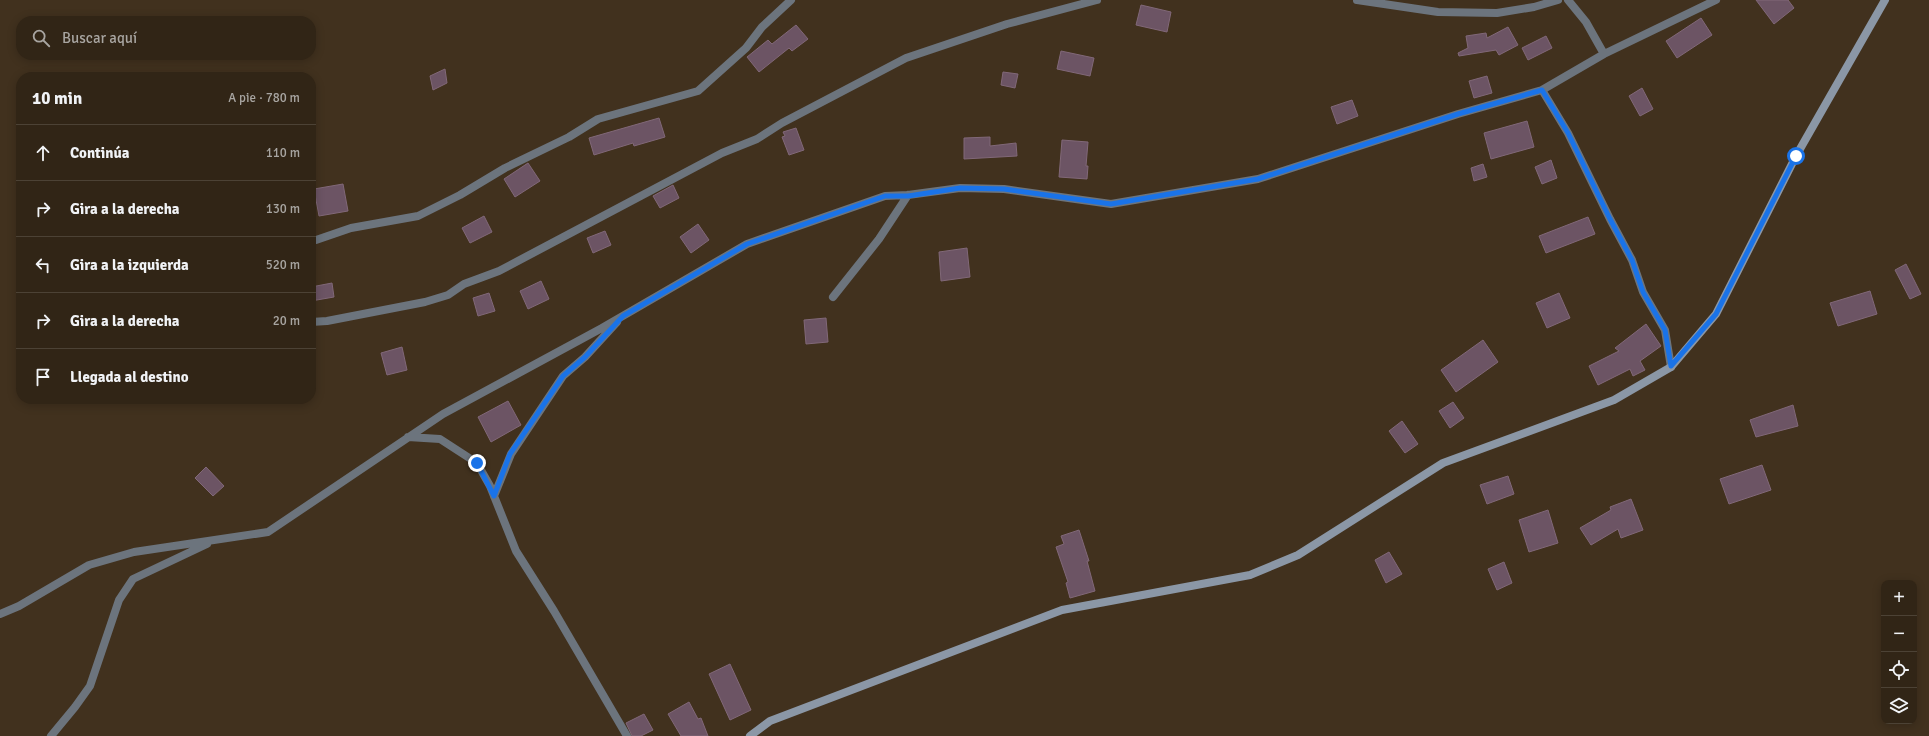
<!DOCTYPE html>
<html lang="es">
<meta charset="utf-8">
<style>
:root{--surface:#312516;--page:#3d3123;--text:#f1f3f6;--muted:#a8a5a1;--line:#4c4235}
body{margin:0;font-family:Signika,sans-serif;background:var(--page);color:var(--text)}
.controls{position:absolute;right:12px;bottom:12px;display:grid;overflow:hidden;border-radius:8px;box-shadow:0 2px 10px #0003}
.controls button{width:36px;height:36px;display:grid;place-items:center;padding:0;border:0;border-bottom:1px solid var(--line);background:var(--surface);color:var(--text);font:20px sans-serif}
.stop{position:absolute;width:12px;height:12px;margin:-9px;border:3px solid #1a73e8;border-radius:50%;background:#fff}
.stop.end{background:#1a73e8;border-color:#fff;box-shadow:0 1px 4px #0008}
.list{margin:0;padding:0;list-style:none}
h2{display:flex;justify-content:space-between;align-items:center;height:52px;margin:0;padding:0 16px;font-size:17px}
h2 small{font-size:13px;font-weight:400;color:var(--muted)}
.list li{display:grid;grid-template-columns:26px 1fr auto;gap:12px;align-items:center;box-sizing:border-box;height:56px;padding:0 16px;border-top:1px solid var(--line)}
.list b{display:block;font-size:15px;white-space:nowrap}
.list em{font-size:13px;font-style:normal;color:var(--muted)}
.icon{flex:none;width:22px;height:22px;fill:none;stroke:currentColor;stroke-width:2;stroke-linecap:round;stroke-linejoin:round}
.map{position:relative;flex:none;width:1929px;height:736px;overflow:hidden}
.search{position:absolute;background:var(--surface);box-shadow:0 2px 10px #0003;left:16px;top:16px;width:300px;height:44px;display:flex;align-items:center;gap:10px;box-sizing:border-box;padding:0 14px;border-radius:16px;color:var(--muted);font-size:15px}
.panel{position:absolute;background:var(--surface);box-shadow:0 2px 10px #0003;left:16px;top:72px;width:300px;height:332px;border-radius:16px}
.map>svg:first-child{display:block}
.building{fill:#6c5464;stroke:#816878}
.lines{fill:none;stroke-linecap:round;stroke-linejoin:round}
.street{stroke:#6c747d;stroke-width:8}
.secondary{stroke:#8b97a6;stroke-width:8}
.route{stroke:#1a73e8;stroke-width:5}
</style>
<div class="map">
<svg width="1929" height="736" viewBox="0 0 1929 736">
<rect width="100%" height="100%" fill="#41311e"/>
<path class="building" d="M 1756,0 L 1788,0 L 1794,8 L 1774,24 Z
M 1141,5 L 1171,12 L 1167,32 L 1136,25 Z
M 1701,18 L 1712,35 L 1677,58 L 1666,41 Z
M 796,25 L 808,39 L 792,51 L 789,48 L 759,72 L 747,57 L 768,40 L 772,44 Z
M 1508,27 L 1518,45 L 1499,55 L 1496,50 L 1459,56 L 1458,53 L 1468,48 L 1466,36 L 1486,33 L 1487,38 Z
M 1546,36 L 1552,48 L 1528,60 L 1522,48 Z
M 1061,51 L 1094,58 L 1090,76 L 1057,69 Z
M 445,69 L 447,83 L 433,90 L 430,76 Z
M 1003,72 L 1018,74 L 1015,88 L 1001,85 Z
M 1487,76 L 1492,93 L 1474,98 L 1469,81 Z
M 1642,88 L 1653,109 L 1640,116 L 1629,96 Z
M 1352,100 L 1358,116 L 1337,124 L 1331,107 Z
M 659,118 L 665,137 L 634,146 L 633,143 L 594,155 L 589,138 Z
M 1527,121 L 1534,147 L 1491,159 L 1484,133 Z
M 796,128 L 804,150 L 789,155 L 782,137 L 785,136 L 783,132 Z
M 990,137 L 990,146 L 1016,143 L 1017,156 L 964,159 L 964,138 Z
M 1062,140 L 1088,142 L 1086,166 L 1088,166 L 1087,179 L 1059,177 Z
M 1551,160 L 1557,178 L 1542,184 L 1535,167 Z
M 528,163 L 540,181 L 515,197 L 504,179 Z
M 1483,164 L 1487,177 L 1474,181 L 1471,168 Z
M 343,184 L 348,211 L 319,216 L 314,189 Z
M 673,185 L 679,198 L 660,208 L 653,196 Z
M 484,216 L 492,232 L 470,243 L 462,228 Z
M 1588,217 L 1595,234 L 1546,253 L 1539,236 Z
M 698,224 L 709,240 L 691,253 L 680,237 Z
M 605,231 L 611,245 L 593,253 L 587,238 Z
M 967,248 L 970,277 L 941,281 L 939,252 Z
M 1906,264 L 1921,294 L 1910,299 L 1895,270 Z
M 541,281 L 549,299 L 528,309 L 520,291 Z
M 332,283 L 334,297 L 311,301 L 311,287 Z
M 1870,291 L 1877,314 L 1838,326 L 1830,303 Z
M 489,293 L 495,311 L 478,316 L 473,298 Z
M 1559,293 L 1570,318 L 1547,328 L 1536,303 Z
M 826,318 L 828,342 L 806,344 L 804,320 Z
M 1646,324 L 1661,346 L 1640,361 L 1645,370 L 1633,376 L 1630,369 L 1598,385 L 1589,366 L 1619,351 L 1615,348 Z
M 1483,340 L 1498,362 L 1456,392 L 1441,370 Z
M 402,347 L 407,370 L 387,375 L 381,353 Z
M 508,401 L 521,425 L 491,442 L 478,417 Z
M 1453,402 L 1464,418 L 1450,428 L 1439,411 Z
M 1793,405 L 1798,426 L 1756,437 L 1750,420 Z
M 1402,421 L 1418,444 L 1405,453 L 1389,431 Z
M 1762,465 L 1771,490 L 1729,504 L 1720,479 Z
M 206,467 L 224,486 L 213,496 L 195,478 Z
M 1508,476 L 1514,494 L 1487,504 L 1480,485 Z
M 1631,499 L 1643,530 L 1621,538 L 1618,529 L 1591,545 L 1580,528 L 1611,510 L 1610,507 Z
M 1548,510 L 1558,543 L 1529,552 L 1519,520 Z
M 1079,530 L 1089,561 L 1087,561 L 1095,591 L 1070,598 L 1066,583 L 1068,582 L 1056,547 L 1064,544 L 1061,536 Z
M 1389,552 L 1402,574 L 1386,583 L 1375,560 Z
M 1504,562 L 1512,583 L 1497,590 L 1488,569 Z
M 730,664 L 751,710 L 730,720 L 709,674 Z
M 689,702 L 698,719 L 701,718 L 708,736 L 681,736 L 668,714 Z
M 644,714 L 653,730 L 641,736 L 632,736 L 626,723 Z"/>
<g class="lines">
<path class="street" d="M 1357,0 L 1438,12 L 1497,13 L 1534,7 L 1558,0
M 1568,0 L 1586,22 L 1604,54
M 1542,90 L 1568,133 L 1610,219 L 1632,260 L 1643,292 L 1665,330 L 1671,367
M 316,240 L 351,228 L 418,216 L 460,195 L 505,168 L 569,137 L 598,119 L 698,91 L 746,48 L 762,27 L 791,0
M 833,297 L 879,239 L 908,195
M 311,322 L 327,321 L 425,302 L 448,295 L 464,284 L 499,271 L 722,153 L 757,139 L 782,123 L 906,58 L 1007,24 L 1097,0
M 408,437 L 440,439 L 477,463 L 490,486 L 516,551 L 554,611 L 627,736
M 494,496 L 511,454 L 563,376 L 585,357 L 617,322
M 0,614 L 19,606 L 89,565 L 134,552 L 268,532 L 443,414 L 602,328 L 747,244 L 885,196 L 908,195 L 960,188 L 1004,189 L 1111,204 L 1258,179 L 1458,114 L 1542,90 L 1604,54 L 1716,0
M 51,736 L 75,707 L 90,686 L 119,600 L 133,579 L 207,544"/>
<path class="secondary" d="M 750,736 L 770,721 L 1062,610 L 1250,575 L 1298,555 L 1443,463 L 1614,400 L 1671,367 L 1716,314 L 1796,156 L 1885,0"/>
</g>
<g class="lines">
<path class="route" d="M 477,463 L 494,496 L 510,454 L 563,376 L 585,357 L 623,316 L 747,244 L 885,196 L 908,196 L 960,188 L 1004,189 L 1111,204 L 1258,179 L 1458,114 L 1542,90 L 1568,133 L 1610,219 L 1632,260 L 1643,292 L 1665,330 L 1671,366 L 1716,314 L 1796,156"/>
</g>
</svg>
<div class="controls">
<button>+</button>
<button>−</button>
<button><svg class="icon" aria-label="locate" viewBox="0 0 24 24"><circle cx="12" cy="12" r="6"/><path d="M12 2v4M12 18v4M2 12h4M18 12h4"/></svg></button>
<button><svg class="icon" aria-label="layers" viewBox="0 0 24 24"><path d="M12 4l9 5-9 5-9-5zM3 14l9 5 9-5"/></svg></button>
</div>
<div class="stop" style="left:1796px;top:156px"></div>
<div class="stop end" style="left:477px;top:463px"></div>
<div class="search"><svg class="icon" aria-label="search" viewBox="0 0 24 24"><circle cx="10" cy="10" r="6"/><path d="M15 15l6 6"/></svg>Buscar aquí</div>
<section class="panel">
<h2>10 min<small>A pie · 780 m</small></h2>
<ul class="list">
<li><svg class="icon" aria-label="ahead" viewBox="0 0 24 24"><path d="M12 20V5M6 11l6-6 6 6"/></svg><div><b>Continúa</b></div><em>110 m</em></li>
<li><svg class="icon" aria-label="right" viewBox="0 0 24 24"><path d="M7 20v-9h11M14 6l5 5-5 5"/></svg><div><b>Gira a la derecha</b></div><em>130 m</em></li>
<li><svg class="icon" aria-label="left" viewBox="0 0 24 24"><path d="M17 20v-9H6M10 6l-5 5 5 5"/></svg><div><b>Gira a la izquierda</b></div><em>520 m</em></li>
<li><svg class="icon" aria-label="right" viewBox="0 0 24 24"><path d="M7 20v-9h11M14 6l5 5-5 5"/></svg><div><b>Gira a la derecha</b></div><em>20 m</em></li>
<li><svg class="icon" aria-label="arrive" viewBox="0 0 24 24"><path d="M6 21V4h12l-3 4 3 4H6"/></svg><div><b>Llegada al destino</b></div></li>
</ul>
</section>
</div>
